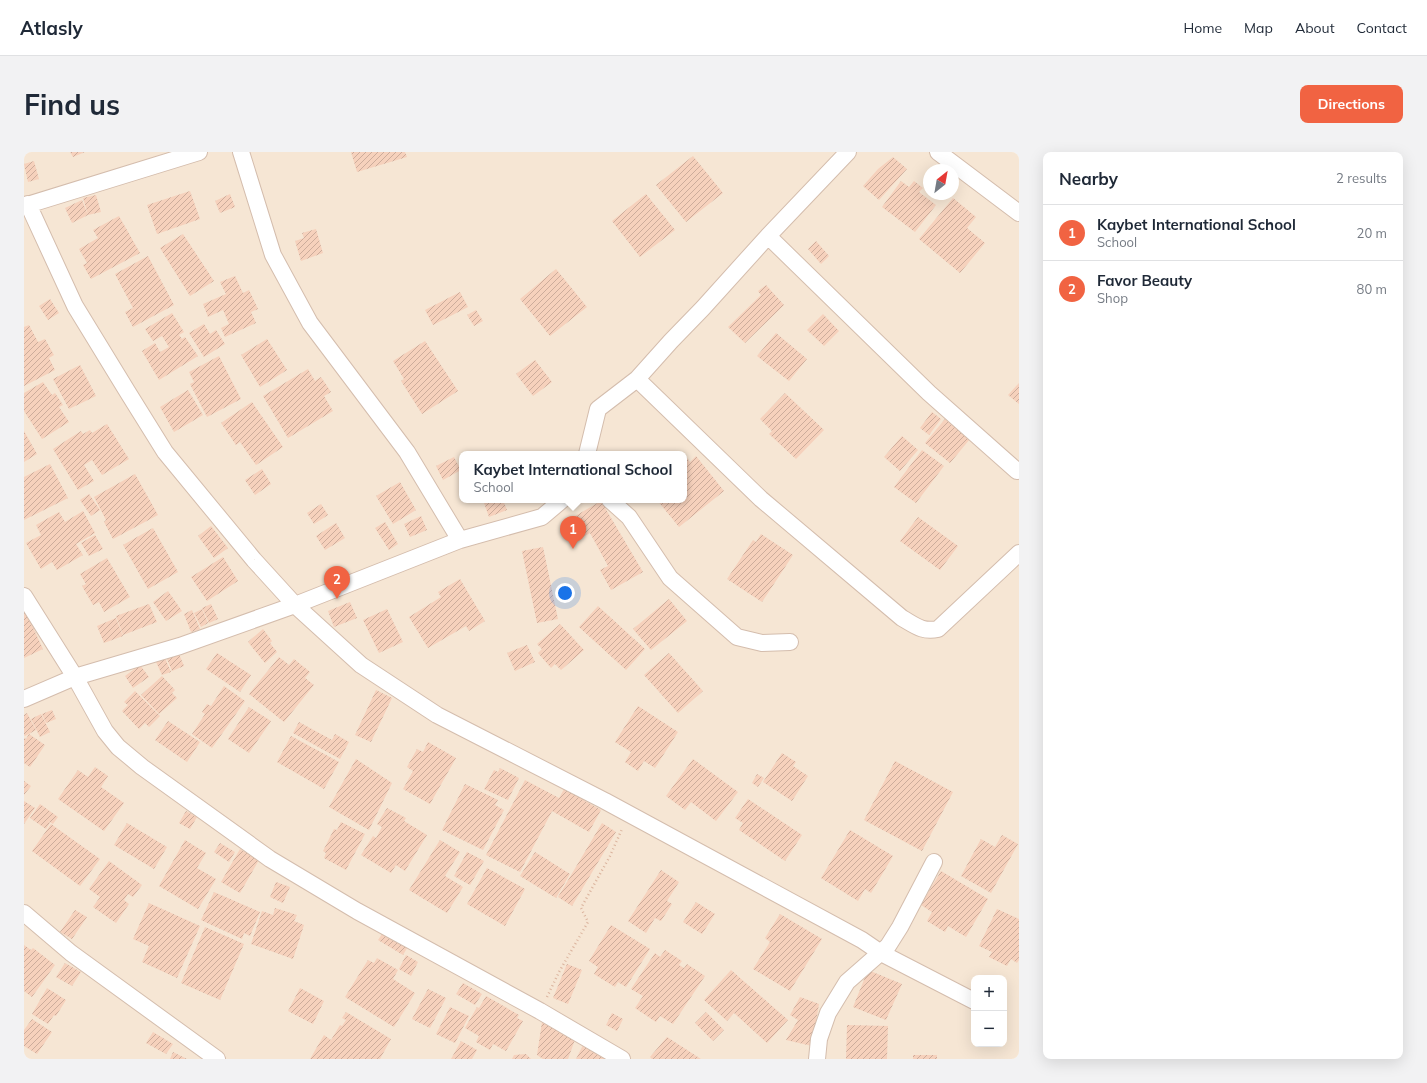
<!DOCTYPE html>
<meta charset="utf-8">
<style>
:root{--surface:#fff;--page:#f2f2f3;--text:#1f2937;--muted:#747a83;--line:#e0e1e3;--accent:#f16342}
body{margin:0;font-family:Mulish,sans-serif;background:var(--page);color:var(--text)}
.controls{position:absolute;right:12px;bottom:12px;display:grid;overflow:hidden;border-radius:8px;box-shadow:0 4px 16px #0002}
.controls button{width:36px;height:36px;display:grid;place-items:center;padding:0;border:0;border-bottom:1px solid var(--line);background:var(--surface);color:var(--text);font:20px sans-serif}
.compass{position:absolute;left:899px;top:12px;width:36px;height:36px;border-radius:50%;background:var(--surface);box-shadow:0 4px 16px #0002;rotate:31deg}
.you{position:absolute;left:541px;top:441px;width:14px;height:14px;margin:-10px;border:3px solid #fff;border-radius:50%;background:#1a73e8;box-shadow:0 0 0 6px #1a73e833}
.badge{display:grid;place-items:center;width:26px;height:26px;border-radius:50%;background:var(--accent);color:#fff;font-size:13px;font-weight:700}
.pin{position:absolute;translate:-50% -33px;filter:drop-shadow(0 1px 2px #0008)}
.pin::after{content:'';position:absolute;top:21px;width:14px;height:12px;background:inherit;clip-path:polygon(0 0,100% 0,50% 100%)}
.popup{position:absolute;left:435px;top:299px;width:228px;height:52px;box-sizing:border-box;display:grid;place-content:center;border-radius:8px;background:var(--surface);filter:drop-shadow(0 1px 3px #0005);font-size:13px;white-space:nowrap;color:var(--muted)}
.popup b{font-size:15px;color:var(--text)}
.popup::after{content:'';position:absolute;left:50%;top:100%;margin-left:-8px;border:8px solid transparent;border-top-color:var(--surface)}
.list{margin:0;padding:0;list-style:none}
h2{display:flex;justify-content:space-between;align-items:center;height:52px;margin:0;padding:0 16px;font-size:17px}
h2 small{font-size:13px;font-weight:400;color:var(--muted)}
.list li{display:grid;grid-template-columns:26px 1fr auto;gap:12px;align-items:center;box-sizing:border-box;height:56px;padding:0 16px;border-top:1px solid var(--line)}
.list b{display:block;font-size:15px;white-space:nowrap}
.list p{margin:0;font-size:13px;white-space:nowrap;color:var(--muted)}
.list em{font-size:13px;font-style:normal;color:var(--muted)}
.map{position:relative;flex:none;width:995px;height:907px;overflow:hidden;border-radius:8px}
header{display:flex;align-items:center;gap:24px;box-sizing:border-box;height:56px;padding:0 20px;background:var(--surface);border-bottom:1px solid var(--line)}
header strong{font-size:19px}
nav{display:flex;gap:22px;margin-inline-start:auto;font-size:14px}
.intro{display:flex;align-items:center;justify-content:space-between;box-sizing:border-box;height:96px;padding:0 24px}
h1{margin:0;font-size:28px}
.button{padding:10px 18px;border-radius:8px;background:var(--accent);color:#fff;font-size:14px;font-weight:700}
main{display:flex;gap:24px;padding:0 24px}
aside{flex:1;background:var(--surface);border-radius:8px;box-shadow:0 4px 16px #0002}
.map>svg:first-child{display:block}
.residential{fill:#f6e6d4;fill-rule:evenodd}
.building{fill:url(#building-hatch)}
.lines{fill:none;stroke-linecap:round;stroke-linejoin:round}
.street-casing{stroke:#d4bdad;stroke-width:18}
.path{stroke:#dbb49e;stroke-width:2.5;stroke-dasharray:1 3;stroke-linecap:butt}
.street{stroke:#fff;stroke-width:16}
</style>
<header>
<strong>Atlasly</strong>
<nav><a>Home</a><a>Map</a><a>About</a><a>Contact</a></nav>
</header>
<div class="intro"><h1>Find us</h1><a class="button">Directions</a></div>
<main>
<div class="map">
<svg width="995" height="907" viewBox="0 0 995 907">
<defs>
<pattern id="building-hatch" width="6" height="6" patternUnits="userSpaceOnUse"><rect width="6" height="6" fill="#f6d1bc"/><path d="M-1 1l2-2M0 6l6-6M5 7l2-2" fill="none" stroke="#ccac9b"/></pattern>
</defs>
<rect width="100%" height="100%" fill="#fef4e6"/>
<path class="residential" d="M 0,0 L 995,0 L 995,907 L 0,907 ZM 905,18 L 929,18 L 929,42 L 905,42 ZM 438,302 L 660,302 L 660,348 L 438,348 ZM 950,826 L 980,826 L 980,892 L 950,892 Z"/>
<path class="building" d="M 46,0 L 61,0 L 49,5 Z
M 327,0 L 381,0 L 383,5 L 333,20 Z
M 669,4 L 699,41 L 662,70 L 632,33 Z
M 869,5 L 883,17 L 855,48 L 839,34 L 854,17 Z
M 10,9 L 15,27 L 4,30 L 0,12 Z
M 877,29 L 885,35 L 890,29 L 899,36 L 895,40 L 912,53 L 891,80 L 858,55 Z
M 166,39 L 176,67 L 133,82 L 123,53 Z
M 206,42 L 211,55 L 196,61 L 191,49 Z
M 622,42 L 651,78 L 616,105 L 588,69 Z
M 72,43 L 77,60 L 64,63 L 59,46 Z
M 929,46 L 952,65 L 943,76 L 961,91 L 936,121 L 895,87 Z
M 58,48 L 64,63 L 48,71 L 41,56 Z
M 95,64 L 116,101 L 67,127 L 59,113 L 63,111 L 55,97 L 74,86 L 69,78 Z
M 292,77 L 299,101 L 277,109 L 271,89 L 280,86 L 278,81 Z
M 159,82 L 190,129 L 166,144 L 136,96 Z
M 792,89 L 805,104 L 797,112 L 784,97 Z
M 124,104 L 150,153 L 109,175 L 101,160 L 109,156 L 91,122 Z
M 532,117 L 563,155 L 526,184 L 496,147 Z
M 211,124 L 219,141 L 225,138 L 234,157 L 227,160 L 232,171 L 201,185 L 197,176 L 205,172 L 199,158 L 184,165 L 179,152 L 202,142 L 196,130 Z
M 742,133 L 760,153 L 721,191 L 704,175 L 737,143 L 734,139 Z
M 436,140 L 444,155 L 409,173 L 401,158 Z
M 26,147 L 35,161 L 24,168 L 15,154 Z
M 452,158 L 459,169 L 450,174 L 443,163 Z
M 148,161 L 160,180 L 155,183 L 158,187 L 161,185 L 174,204 L 135,228 L 118,199 L 131,191 L 136,200 L 145,195 L 138,184 L 129,189 L 121,177 Z
M 799,162 L 815,179 L 800,194 L 783,178 Z
M 180,172 L 186,182 L 192,178 L 201,192 L 180,205 L 165,181 Z
M 5,173 L 14,190 L 21,187 L 30,203 L 25,206 L 31,218 L 0,234 L 0,175 Z
M 752,181 L 783,207 L 765,229 L 733,204 Z
M 243,187 L 263,218 L 236,235 L 217,203 Z
M 401,189 L 434,239 L 398,262 L 377,229 L 380,227 L 369,209 Z
M 195,204 L 217,247 L 183,265 L 166,232 L 170,230 L 165,220 Z
M 511,208 L 528,230 L 509,244 L 492,222 Z
M 56,213 L 72,244 L 45,257 L 29,227 Z
M 284,217 L 291,229 L 297,225 L 307,240 L 300,244 L 309,259 L 264,286 L 239,244 Z
M 19,230 L 28,243 L 31,241 L 39,253 L 35,255 L 45,270 L 18,287 L 0,259 L 0,241 Z
M 995,231 L 995,252 L 984,243 Z
M 164,238 L 179,263 L 150,280 L 136,255 Z
M 761,241 L 800,278 L 772,307 L 745,282 L 748,279 L 736,267 Z
M 228,250 L 259,295 L 232,313 L 216,290 L 212,293 L 197,271 Z
M 908,260 L 917,267 L 905,283 L 896,276 Z
M 921,267 L 946,287 L 926,311 L 901,291 Z
M 83,272 L 105,307 L 78,323 L 68,308 L 60,313 L 70,329 L 54,338 L 29,297 L 57,279 L 59,282 L 66,278 L 68,281 Z
M 0,279 L 13,302 L 0,310 Z
M 878,284 L 894,298 L 876,319 L 860,305 Z
M 898,298 L 920,314 L 892,351 L 870,335 Z
M 672,304 L 700,339 L 655,375 L 633,348 L 660,348 L 660,308 L 663,306 L 666,310 Z
M 430,305 L 437,318 L 419,328 L 412,314 Z
M 26,312 L 44,346 L 0,368 L 0,325 Z
M 238,317 L 247,332 L 231,343 L 221,328 Z
M 111,322 L 134,363 L 89,387 L 80,370 L 82,368 L 70,345 Z
M 376,330 L 392,358 L 369,372 L 352,344 Z
M 65,342 L 76,358 L 67,364 L 56,348 Z
M 467,348 L 479,348 L 483,358 L 465,365 L 460,351 Z
M 577,349 L 619,420 L 587,438 L 576,418 L 584,414 L 566,381 L 557,386 L 546,367 Z
M 297,352 L 304,363 L 290,372 L 283,361 Z
M 59,359 L 71,381 L 52,392 L 59,403 L 33,418 L 28,410 L 17,417 L 2,391 L 17,383 L 12,373 L 35,360 L 41,370 Z
M 397,364 L 403,378 L 386,385 L 380,372 Z
M 894,365 L 934,394 L 916,418 L 876,389 Z
M 361,370 L 374,392 L 365,398 L 351,376 Z
M 312,371 L 321,386 L 301,398 L 292,384 Z
M 187,374 L 204,396 L 190,406 L 174,384 Z
M 129,376 L 154,420 L 124,437 L 99,393 Z
M 737,382 L 769,403 L 738,450 L 703,427 L 729,388 L 732,390 Z
M 71,383 L 79,397 L 65,404 L 57,391 Z
M 519,395 L 534,467 L 513,471 L 498,399 Z
M 199,405 L 214,429 L 183,449 L 167,425 Z
M 83,406 L 106,445 L 80,460 L 75,450 L 69,453 L 58,434 L 62,432 L 56,422 Z
M 436,427 L 461,469 L 445,479 L 442,474 L 404,496 L 385,465 L 417,445 L 414,440 Z
M 144,439 L 158,459 L 142,469 L 129,450 Z
M 645,447 L 663,469 L 627,498 L 609,477 Z
M 326,450 L 333,466 L 310,475 L 304,459 Z
M 125,452 L 133,470 L 99,483 L 92,464 Z
M 187,452 L 194,467 L 185,471 L 178,456 Z
M 574,454 L 621,497 L 602,518 L 555,475 Z
M 0,456 L 19,497 L 0,506 Z
M 178,457 L 184,471 L 177,475 L 170,461 Z
M 363,457 L 379,490 L 355,501 L 339,468 Z
M 168,458 L 176,477 L 167,480 L 160,462 Z
M 92,466 L 99,484 L 80,491 L 73,474 Z
M 536,472 L 560,498 L 537,518 L 531,512 L 527,516 L 514,501 L 518,497 L 513,492 Z
M 239,477 L 248,489 L 246,491 L 253,500 L 241,511 L 224,490 Z
M 503,493 L 511,510 L 491,519 L 483,501 Z
M 193,501 L 227,523 L 216,540 L 182,517 Z
M 645,501 L 679,539 L 654,561 L 620,523 Z
M 155,502 L 160,514 L 148,519 L 143,507 Z
M 255,505 L 265,513 L 270,507 L 286,520 L 281,526 L 290,533 L 260,570 L 225,542 Z
M 141,506 L 147,520 L 138,523 L 132,510 Z
M 116,513 L 125,525 L 109,536 L 101,524 Z
M 138,524 L 151,538 L 148,541 L 153,546 L 135,562 L 117,543 Z
M 200,534 L 221,549 L 188,596 L 168,582 L 181,562 L 178,560 L 183,552 L 187,554 Z
M 352,538 L 368,546 L 347,590 L 331,583 Z
M 111,539 L 136,564 L 125,575 L 121,571 L 115,577 L 98,559 L 104,553 L 100,550 Z
M 614,554 L 654,580 L 631,616 L 620,609 L 614,619 L 601,610 L 607,600 L 591,590 Z
M 225,555 L 247,569 L 225,601 L 204,587 Z
M 28,558 L 32,567 L 22,571 L 18,562 Z
M 3,561 L 12,578 L 1,584 L 0,583 L 0,563 Z
M 17,562 L 26,580 L 16,585 L 7,567 Z
M 144,569 L 176,590 L 163,610 L 131,588 Z
M 275,570 L 308,588 L 311,582 L 325,590 L 316,607 L 269,581 Z
M 5,582 L 21,593 L 6,615 L 0,611 L 0,586 L 2,587 Z
M 267,584 L 315,610 L 300,637 L 253,610 Z
M 404,590 L 432,606 L 406,652 L 379,637 L 389,619 L 383,615 L 393,597 L 399,600 Z
M 758,601 L 772,610 L 769,614 L 784,624 L 768,649 L 739,630 Z
M 332,607 L 368,631 L 345,678 L 305,655 Z
M 669,607 L 714,640 L 692,669 L 667,650 L 661,658 L 642,644 Z
M 871,609 L 929,640 L 898,699 L 840,668 Z
M 71,615 L 84,624 L 77,635 L 100,651 L 80,679 L 34,647 L 54,618 L 64,625 Z
M 476,616 L 495,626 L 484,648 L 460,637 L 470,618 L 474,620 Z
M 733,622 L 740,626 L 734,635 L 728,631 Z
M 501,628 L 535,646 L 496,720 L 462,703 Z
M 0,629 L 7,634 L 0,643 Z
M 441,632 L 474,648 L 471,653 L 480,658 L 459,698 L 418,678 Z
M 540,637 L 577,658 L 565,680 L 528,659 Z
M 724,647 L 778,683 L 761,709 L 715,678 L 719,671 L 711,666 Z
M 0,649 L 11,656 L 0,672 Z
M 16,652 L 34,665 L 29,672 L 24,669 L 26,671 L 22,677 L 6,666 Z
M 363,656 L 382,666 L 380,669 L 403,683 L 381,719 L 372,713 L 367,721 L 337,703 L 349,684 L 352,686 L 358,675 L 353,672 Z
M 162,659 L 173,665 L 166,677 L 155,671 Z
M 317,670 L 341,682 L 322,718 L 300,706 L 302,701 L 299,699 L 310,677 L 313,678 Z
M 103,671 L 143,695 L 130,717 L 90,693 Z
M 578,671 L 592,680 L 548,754 L 534,745 Z
M 27,672 L 76,707 L 56,734 L 8,699 Z
M 826,678 L 869,704 L 847,741 L 841,737 L 834,749 L 797,726 Z
M 978,683 L 994,692 L 967,741 L 937,724 L 957,687 L 971,695 Z
M 161,688 L 182,701 L 173,716 L 192,727 L 174,757 L 135,734 Z
M 416,688 L 436,700 L 421,724 L 439,735 L 423,761 L 385,738 Z
M 196,691 L 211,700 L 205,710 L 190,700 Z
M 216,697 L 235,708 L 216,741 L 197,730 Z
M 443,700 L 460,709 L 446,733 L 430,724 Z
M 511,700 L 546,722 L 532,746 L 496,724 Z
M 85,709 L 118,733 L 109,745 L 104,742 L 100,748 L 105,752 L 92,771 L 69,755 L 76,745 L 65,737 Z
M 463,716 L 501,737 L 481,774 L 443,752 Z
M 637,718 L 655,730 L 643,749 L 648,752 L 637,769 L 631,766 L 622,781 L 604,769 Z
M 917,719 L 964,747 L 942,785 L 924,774 L 921,780 L 903,769 L 908,760 L 897,753 Z
M 252,730 L 266,735 L 259,751 L 246,745 Z
M 190,740 L 236,760 L 226,784 L 220,781 L 218,787 L 177,768 Z
M 672,750 L 691,762 L 678,782 L 659,770 Z
M 125,751 L 176,774 L 153,826 L 118,810 L 125,794 L 109,787 Z
M 251,756 L 273,763 L 270,769 L 280,773 L 269,807 L 227,792 L 238,759 L 249,763 Z
M 973,757 L 995,767 L 995,808 L 993,811 L 987,807 L 983,814 L 965,805 L 968,800 L 955,794 Z
M 51,758 L 63,765 L 48,787 L 36,780 Z
M 756,762 L 798,787 L 766,839 L 729,817 L 746,790 L 741,786 Z
M 587,773 L 626,797 L 602,835 L 594,830 L 591,835 L 570,822 L 574,815 L 565,809 Z
M 181,775 L 220,792 L 196,848 L 157,831 Z
M 362,776 L 386,791 L 379,803 L 354,788 Z
M 0,793 L 7,798 L 9,796 L 31,813 L 8,845 L 0,839 Z
M 641,798 L 658,809 L 655,813 L 660,816 L 663,812 L 681,824 L 649,872 L 636,864 L 632,870 L 611,856 L 619,844 L 607,837 L 631,801 L 636,805 Z
M 382,803 L 394,810 L 387,824 L 375,817 Z
M 353,806 L 374,818 L 369,827 L 391,841 L 370,875 L 321,845 L 344,808 L 350,811 Z
M 41,811 L 57,820 L 48,834 L 32,825 Z
M 543,812 L 558,818 L 544,852 L 529,846 Z
M 707,818 L 764,868 L 743,891 L 710,861 L 703,869 L 680,848 Z
M 844,818 L 878,832 L 862,868 L 829,855 Z
M 439,831 L 458,842 L 451,853 L 432,842 Z
M 23,836 L 42,848 L 32,864 L 30,863 L 24,872 L 8,862 Z
M 276,836 L 300,849 L 289,872 L 264,859 Z
M 404,837 L 422,846 L 406,876 L 388,867 Z
M 462,844 L 495,863 L 493,866 L 499,869 L 482,899 L 469,892 L 466,898 L 452,890 L 455,884 L 441,876 L 453,855 L 455,856 Z
M 776,845 L 795,852 L 788,894 L 762,888 L 774,868 L 766,863 Z
M 426,855 L 445,864 L 431,891 L 412,882 Z
M 322,860 L 367,887 L 356,907 L 286,907 L 300,883 L 307,888 L 316,873 L 318,874 L 322,868 L 318,866 Z
M 682,860 L 700,878 L 689,889 L 671,871 Z
M 588,861 L 599,867 L 593,879 L 582,873 Z
M 8,867 L 28,880 L 13,902 L 0,894 L 0,878 Z
M 518,870 L 552,885 L 544,907 L 519,907 L 513,903 Z
M 823,873 L 864,874 L 863,907 L 822,907 Z
M 129,880 L 149,892 L 142,902 L 122,891 Z
M 643,885 L 677,907 L 628,907 L 626,905 Z
M 437,889 L 453,898 L 448,907 L 427,907 Z
M 559,893 L 587,907 L 552,907 Z
M 149,900 L 163,907 L 146,907 Z
M 502,902 L 507,907 L 488,907 L 490,903 Z
M 889,903 L 913,903 L 913,907 L 889,907 Z"/>
<g class="lines">
<g class="street-casing">
<path id="street" d="M 217,0 L 249,103 L 286,171 L 383,300 L 436,388
M 914,0 L 995,61
M 4,52 L 51,154 L 103,239 L 141,300 L 230,408 L 271,453 L 337,513 L 413,563 L 581,649 L 838,788 L 857,801 L 950,849
M 0,54 L 175,0
M 744,84 L 905,241 L 993,319
M 613,227 L 737,347 L 878,466 C 892,474 898,480 914,477 L 995,401
M 563,302 L 574,257 L 613,227 L 647,189 L 679,156 L 744,84 L 824,0
M 586,348 L 605,365 L 646,426 L 713,485 L 738,491 L 766,490
M 0,444 L 51,525 L 81,579 L 94,595 L 118,615 L 246,707 L 333,759 L 516,859 L 598,907
M 0,547 L 51,525 L 156,494 L 271,453 L 436,388 L 518,365 L 538,348
M 0,761 L 47,801 L 193,907
M 793,907 L 795,887 L 804,861 L 823,830 L 864,794 L 876,775 L 910,710"/>
</g>
<path class="path" d="M 523,845 L 535,820 L 564,770 L 557,756 L 586,704 L 598,677"/>
<use href="#street" class="street"/>
</g>
</svg>
<div class="controls">
<button>+</button>
<button>−</button>
</div>
<svg class="compass" viewBox="-18 -18 36 36"><path d="M0-13l5 13h-10z" fill="#e53935"/><path d="M0 13l5-13h-10z" fill="#747a83"/></svg>
<div class="you"></div>
<div class="pin badge" style="left:549px;top:397px">1</div>
<div class="popup"><b>Kaybet International School</b>School</div>
<div class="pin badge" style="left:313px;top:447px">2</div>
</div>
<aside>
<h2>Nearby<small>2 results</small></h2>
<ul class="list">
<li><span class="badge">1</span><div><b>Kaybet International School</b><p>School</p></div><em>20 m</em></li>
<li><span class="badge">2</span><div><b>Favor Beauty</b><p>Shop</p></div><em>80 m</em></li>
</ul>
</aside>
</main>
